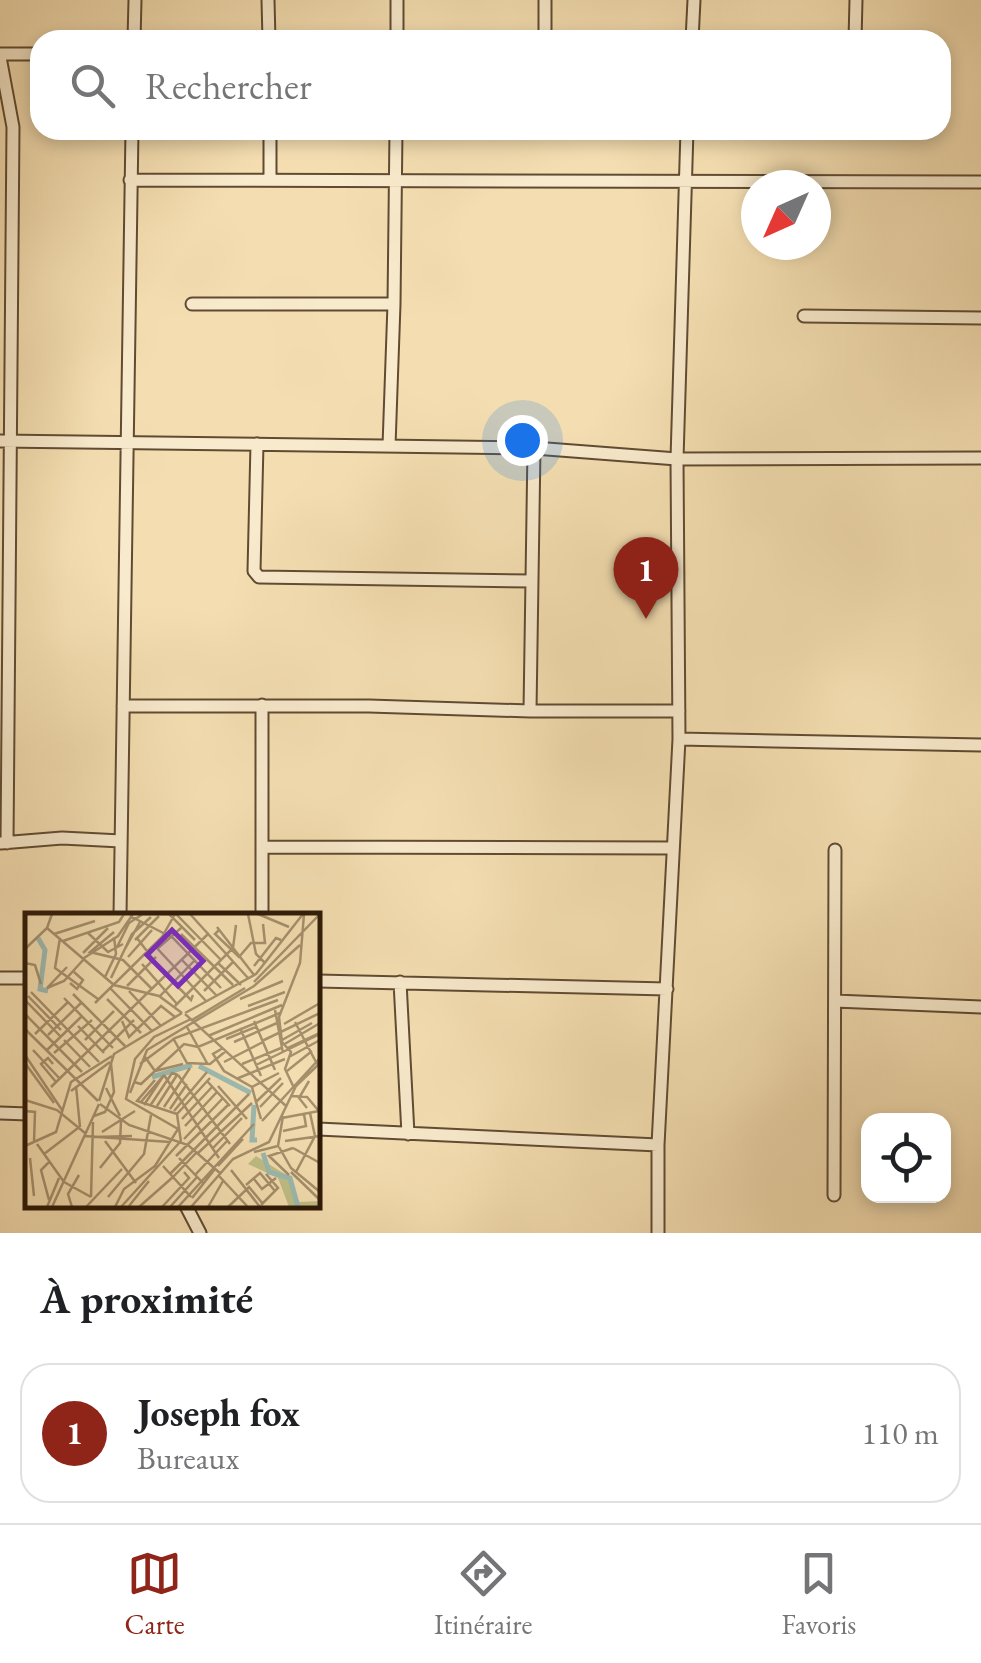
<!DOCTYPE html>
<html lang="fr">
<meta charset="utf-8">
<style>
:root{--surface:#fff;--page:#f6f6f6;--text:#202124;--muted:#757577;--line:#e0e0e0;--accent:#8f2418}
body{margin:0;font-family:"EB Garamond",serif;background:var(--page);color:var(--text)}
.controls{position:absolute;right:30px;bottom:30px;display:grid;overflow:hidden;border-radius:20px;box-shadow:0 5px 15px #0003}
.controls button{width:90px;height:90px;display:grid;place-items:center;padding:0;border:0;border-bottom:2px solid var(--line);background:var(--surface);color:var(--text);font:50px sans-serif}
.compass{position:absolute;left:741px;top:170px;width:90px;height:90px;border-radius:50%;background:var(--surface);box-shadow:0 5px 15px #0003;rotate:225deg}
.you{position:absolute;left:522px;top:440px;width:35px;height:35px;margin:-25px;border:8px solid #fff;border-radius:50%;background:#1a73e8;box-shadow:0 0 0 15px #1a73e833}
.badge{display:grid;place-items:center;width:65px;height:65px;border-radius:50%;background:var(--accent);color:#fff;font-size:32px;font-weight:700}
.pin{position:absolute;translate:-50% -82px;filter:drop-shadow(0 2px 5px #0008)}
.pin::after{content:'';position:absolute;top:52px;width:35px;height:30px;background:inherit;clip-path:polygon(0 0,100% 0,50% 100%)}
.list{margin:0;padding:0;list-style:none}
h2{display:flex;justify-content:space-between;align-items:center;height:130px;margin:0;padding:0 40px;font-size:42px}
h2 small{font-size:32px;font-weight:400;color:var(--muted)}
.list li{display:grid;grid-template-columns:65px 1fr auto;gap:30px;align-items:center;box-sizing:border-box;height:140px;margin:0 20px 20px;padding:0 20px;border:2px solid var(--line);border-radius:30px}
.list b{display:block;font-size:38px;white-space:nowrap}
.list p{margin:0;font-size:32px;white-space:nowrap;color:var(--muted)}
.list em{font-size:32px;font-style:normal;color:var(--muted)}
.icon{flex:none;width:55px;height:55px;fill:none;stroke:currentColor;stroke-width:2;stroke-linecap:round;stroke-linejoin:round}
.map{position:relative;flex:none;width:981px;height:1233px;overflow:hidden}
.search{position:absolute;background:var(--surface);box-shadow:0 5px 15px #0003;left:30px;right:30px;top:30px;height:110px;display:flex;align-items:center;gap:25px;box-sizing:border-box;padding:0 35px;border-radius:30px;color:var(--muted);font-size:38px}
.sheet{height:290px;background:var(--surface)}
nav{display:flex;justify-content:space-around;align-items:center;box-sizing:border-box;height:140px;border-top:2px solid var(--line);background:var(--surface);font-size:28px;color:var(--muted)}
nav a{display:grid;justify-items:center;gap:5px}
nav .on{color:var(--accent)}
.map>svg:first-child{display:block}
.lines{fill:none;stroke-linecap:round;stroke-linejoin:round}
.minor-casing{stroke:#604b32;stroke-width:15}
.minor{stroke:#f8eacc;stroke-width:11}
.inset-river{fill:none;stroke:#9cbbb2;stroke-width:5}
.inset-road{fill:none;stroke:#a5906d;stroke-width:2.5}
.view{fill:#7b2cbf;fill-opacity:0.15;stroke:#7b2cbf;stroke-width:5}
.inset-edge{fill:none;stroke:#2e1a08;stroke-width:5}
</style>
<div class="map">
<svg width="981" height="1233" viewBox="0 0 981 1233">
<rect width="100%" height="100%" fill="#f4deb1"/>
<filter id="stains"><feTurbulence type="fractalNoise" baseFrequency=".002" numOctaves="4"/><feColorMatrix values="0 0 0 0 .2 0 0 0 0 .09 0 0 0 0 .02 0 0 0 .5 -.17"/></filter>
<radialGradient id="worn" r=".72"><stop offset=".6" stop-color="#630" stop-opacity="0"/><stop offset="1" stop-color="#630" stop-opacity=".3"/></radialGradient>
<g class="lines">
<g class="minor-casing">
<path id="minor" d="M 268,0 L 269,40
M 545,0 L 545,40
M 134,40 L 135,0
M 397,40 L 397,0
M 692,40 L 694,0
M 855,40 L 856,0
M 0,54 L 40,54
M 0,57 L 13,127 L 7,843
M 270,130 L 270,180
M 130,180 L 981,182
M 192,304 L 394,304
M 804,316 L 981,318
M 0,441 L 534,448 L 677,459 L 981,458
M 257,444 L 254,571 L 259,577 L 532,581
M 389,446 L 394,304 L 396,130
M 262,705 L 262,916
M 123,706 L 369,706 L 530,711 L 679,711
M 530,711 L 534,448
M 679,739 L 981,745
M 1,843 L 62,838 L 121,841
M 264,847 L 673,848
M 120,916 L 132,130
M 0,978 L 28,978
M 318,981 L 667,989
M 400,982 L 408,1134
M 835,1001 L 981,1007
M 0,1113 L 28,1114
M 318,1129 L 658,1145
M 834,1195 L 835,850
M 186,1206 L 200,1233
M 658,1233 L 658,1145 L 679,739 L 677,459 L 687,130"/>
</g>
<use href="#minor" class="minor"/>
</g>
<g transform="translate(25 913)">
<rect width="295" height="295" fill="#f4deb1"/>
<path d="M 231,243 L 266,265 L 274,289 L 295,288 L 293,294 L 264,294 L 253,265 L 223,251 Z" fill="#c0c088"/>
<path class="inset-river" d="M 13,25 L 20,37 L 15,76 L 23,78M 174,153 L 226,180M 127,164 L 167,152M 229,192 L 227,227 L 232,227M 238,240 L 244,259 L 265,265 L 273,294"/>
<path class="inset-road" d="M 119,1 L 144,1 L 170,27M 151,1 L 196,47M 165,1 L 223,65M 223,1 L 231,41 L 240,50M 233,1 L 264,14M 105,3 L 148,25 L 196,75M 192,14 L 229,62M 22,15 L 89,72 L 134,83 L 157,100M 194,17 L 190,21 L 214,44 L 226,30 L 240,30 L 238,11M 89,19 L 65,39 L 98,47 L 127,76M 63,20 L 83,39 L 98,31M 29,21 L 70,8M 156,21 L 208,72M 35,25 L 30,55 L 73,86M 112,25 L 137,58M 110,27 L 134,3M 38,28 L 94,9 L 99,1M 129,32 L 181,88M 92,34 L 104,10 L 118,1M 0,36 L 22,15 L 27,1M 100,36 L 115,9M 132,36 L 156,15M 58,40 L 83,15M 103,44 L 127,17M 59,45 L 93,23 L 108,1M 157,47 L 192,83M 0,50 L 10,52 L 16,71M 193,50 L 216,72M 117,51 L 152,91M 229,53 L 251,25 L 256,27M 42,54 L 22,75 L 39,68 L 59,46M 80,64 L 91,41 L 89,24M 86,65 L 107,21 L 126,4M 145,66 L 166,87 L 168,82M 229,69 L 295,1M 45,70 L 52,76 L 58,67 L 49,59M 102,73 L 131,44M 85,75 L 127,118M 104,78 L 136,113M 179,78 L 209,48M 6,79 L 74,149M 48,81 L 100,133M 3,83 L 36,117M 135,83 L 170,47M 39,85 L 88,135M 82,86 L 116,120M 215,86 L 258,68M 0,87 L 36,124M 70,90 L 137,24 L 150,1M 150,93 L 208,35 L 211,12M 223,93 L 260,79M 250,97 L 258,140M 160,100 L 231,61 L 278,1M 0,101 L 57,159M 160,101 L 261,193M 167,107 L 220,75M 97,108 L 104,124 L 136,93 L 150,104M 229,108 L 250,157M 270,109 L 292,151M 259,111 L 295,90M 53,113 L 79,140M 162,114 L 182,150M 215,115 L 236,163M 0,116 L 73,188M 10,121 L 43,89M 23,122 L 57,89M 183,123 L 257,92M 148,125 L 162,150 L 185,151 L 201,138M 201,126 L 231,114M 39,127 L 65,154M 60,127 L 89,98M 257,127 L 287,110M 237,128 L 295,100M 209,129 L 252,110M 258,132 L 295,110M 198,135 L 188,141 L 199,158 L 227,174 L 231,189M 263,135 L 295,120M 8,137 L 35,166M 22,137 L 56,104M 78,138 L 109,107M 29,140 L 67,107M 0,142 L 37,197M 120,144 L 130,158 L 158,151M 264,144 L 295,127M 199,149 L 238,129M 0,150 L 29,190M 28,151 L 23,145 L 16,151 L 31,169M 115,151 L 150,125 L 253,87M 217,151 L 256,135M 231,152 L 295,121M 262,158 L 287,138M 139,162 L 194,245M 153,162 L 205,231M 211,166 L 260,146M 130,167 L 112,188 L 152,201 L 156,229M 182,168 L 205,193M 109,169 L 116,171 L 159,131 L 173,134 L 255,100M 51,173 L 55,214M 193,173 L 222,206M 26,174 L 184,20M 227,174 L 254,160M 81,175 L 95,203M 270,177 L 260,156 L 266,139 L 257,129 L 254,104 L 275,50 L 279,1M 46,178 L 85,149M 105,180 L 122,137 L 229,73 L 275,32M 267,183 L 282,184 L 293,197M 0,187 L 32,197 L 60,220M 74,188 L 89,141 L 157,100M 115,190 L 139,162M 75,191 L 104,212 L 163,232 L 196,261M 119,192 L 139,162M 125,193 L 147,160 L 153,162M 132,193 L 152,162M 139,194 L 165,155M 235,194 L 258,170M 282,195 L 274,185 L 284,168M 145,196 L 162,171M 0,198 L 10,199 L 9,229M 149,198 L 182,159M 152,201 L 185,165M 69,203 L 80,199 L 89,179 L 86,151M 257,205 L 294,198M 157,206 L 187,174M 236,206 L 231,189 L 256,165M 237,208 L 295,145M 160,213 L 192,179M 258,218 L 281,213 L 279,201M 77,219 L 110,198M 59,223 L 145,229M 69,224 L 107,223M 159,226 L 198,185M 80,228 L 111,270M 260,228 L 295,223M 12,231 L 39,269M 0,233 L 31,219 L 46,169 L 87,143M 254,234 L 266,255 L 295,279M 188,235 L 217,205M 268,235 L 295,250M 229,239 L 253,233 L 258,203M 173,240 L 227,190M 19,241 L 53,215M 151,243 L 204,191M 5,245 L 9,283M 154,245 L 178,270M 138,253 L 166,284M 193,253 L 218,226M 75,255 L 95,230 L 96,208M 206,257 L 235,294M 266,259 L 295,287M 271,259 L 290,223 L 285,200M 145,261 L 224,181M 170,262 L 202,228M 264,262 L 244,243 L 268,235M 194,263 L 222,293M 148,264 L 172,239M 229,266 L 237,276 L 251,265M 39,269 L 66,284M 221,272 L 235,260 L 250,278M 66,284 L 68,209M 83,284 L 119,241 L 126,202M 167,285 L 190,256M 24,287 L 16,257 L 25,248M 236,292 L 253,275 L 241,261M 104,293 L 124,268M 22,294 L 34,265M 27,294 L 74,191M 47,294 L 43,281 L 54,262M 61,294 L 97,256M 90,294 L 99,276 L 130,253 L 153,216 L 101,186 L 110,146 L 129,124 L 166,106M 96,294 L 155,229M 114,294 L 148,264M 137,294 L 164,265 L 159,259M 145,294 L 172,264M 153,294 L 229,211M 166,294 L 208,246 L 244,229 L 271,173 L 295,150M 183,294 L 198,268M 203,294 L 224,274 L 238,291"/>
<path class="view" d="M 147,17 L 178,48 L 153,73 L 122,42 Z"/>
<rect width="295" height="295" class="inset-edge"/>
</g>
<rect width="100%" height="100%" filter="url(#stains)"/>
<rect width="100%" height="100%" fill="url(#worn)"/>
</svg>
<div class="controls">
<button><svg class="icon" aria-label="locate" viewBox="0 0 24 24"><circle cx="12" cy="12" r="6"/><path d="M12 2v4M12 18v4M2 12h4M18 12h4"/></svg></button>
</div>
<svg class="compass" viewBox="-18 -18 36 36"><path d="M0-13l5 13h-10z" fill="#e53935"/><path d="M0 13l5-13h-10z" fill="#757577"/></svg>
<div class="you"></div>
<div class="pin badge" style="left:646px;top:619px">1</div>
<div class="search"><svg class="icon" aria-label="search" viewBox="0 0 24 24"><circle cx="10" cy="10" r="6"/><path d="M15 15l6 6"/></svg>Rechercher</div>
</div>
<section class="sheet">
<h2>À proximité<small></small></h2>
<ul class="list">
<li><span class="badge">1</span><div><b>Joseph fox</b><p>Bureaux</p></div><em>110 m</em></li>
</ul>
</section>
<nav>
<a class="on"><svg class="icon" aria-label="map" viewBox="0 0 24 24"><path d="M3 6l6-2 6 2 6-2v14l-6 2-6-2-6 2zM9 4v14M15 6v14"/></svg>Carte</a>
<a><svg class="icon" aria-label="directions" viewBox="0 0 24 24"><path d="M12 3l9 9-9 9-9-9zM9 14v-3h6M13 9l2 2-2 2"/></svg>Itinéraire</a>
<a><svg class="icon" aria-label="saved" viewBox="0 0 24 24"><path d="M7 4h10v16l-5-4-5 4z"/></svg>Favoris</a>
</nav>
